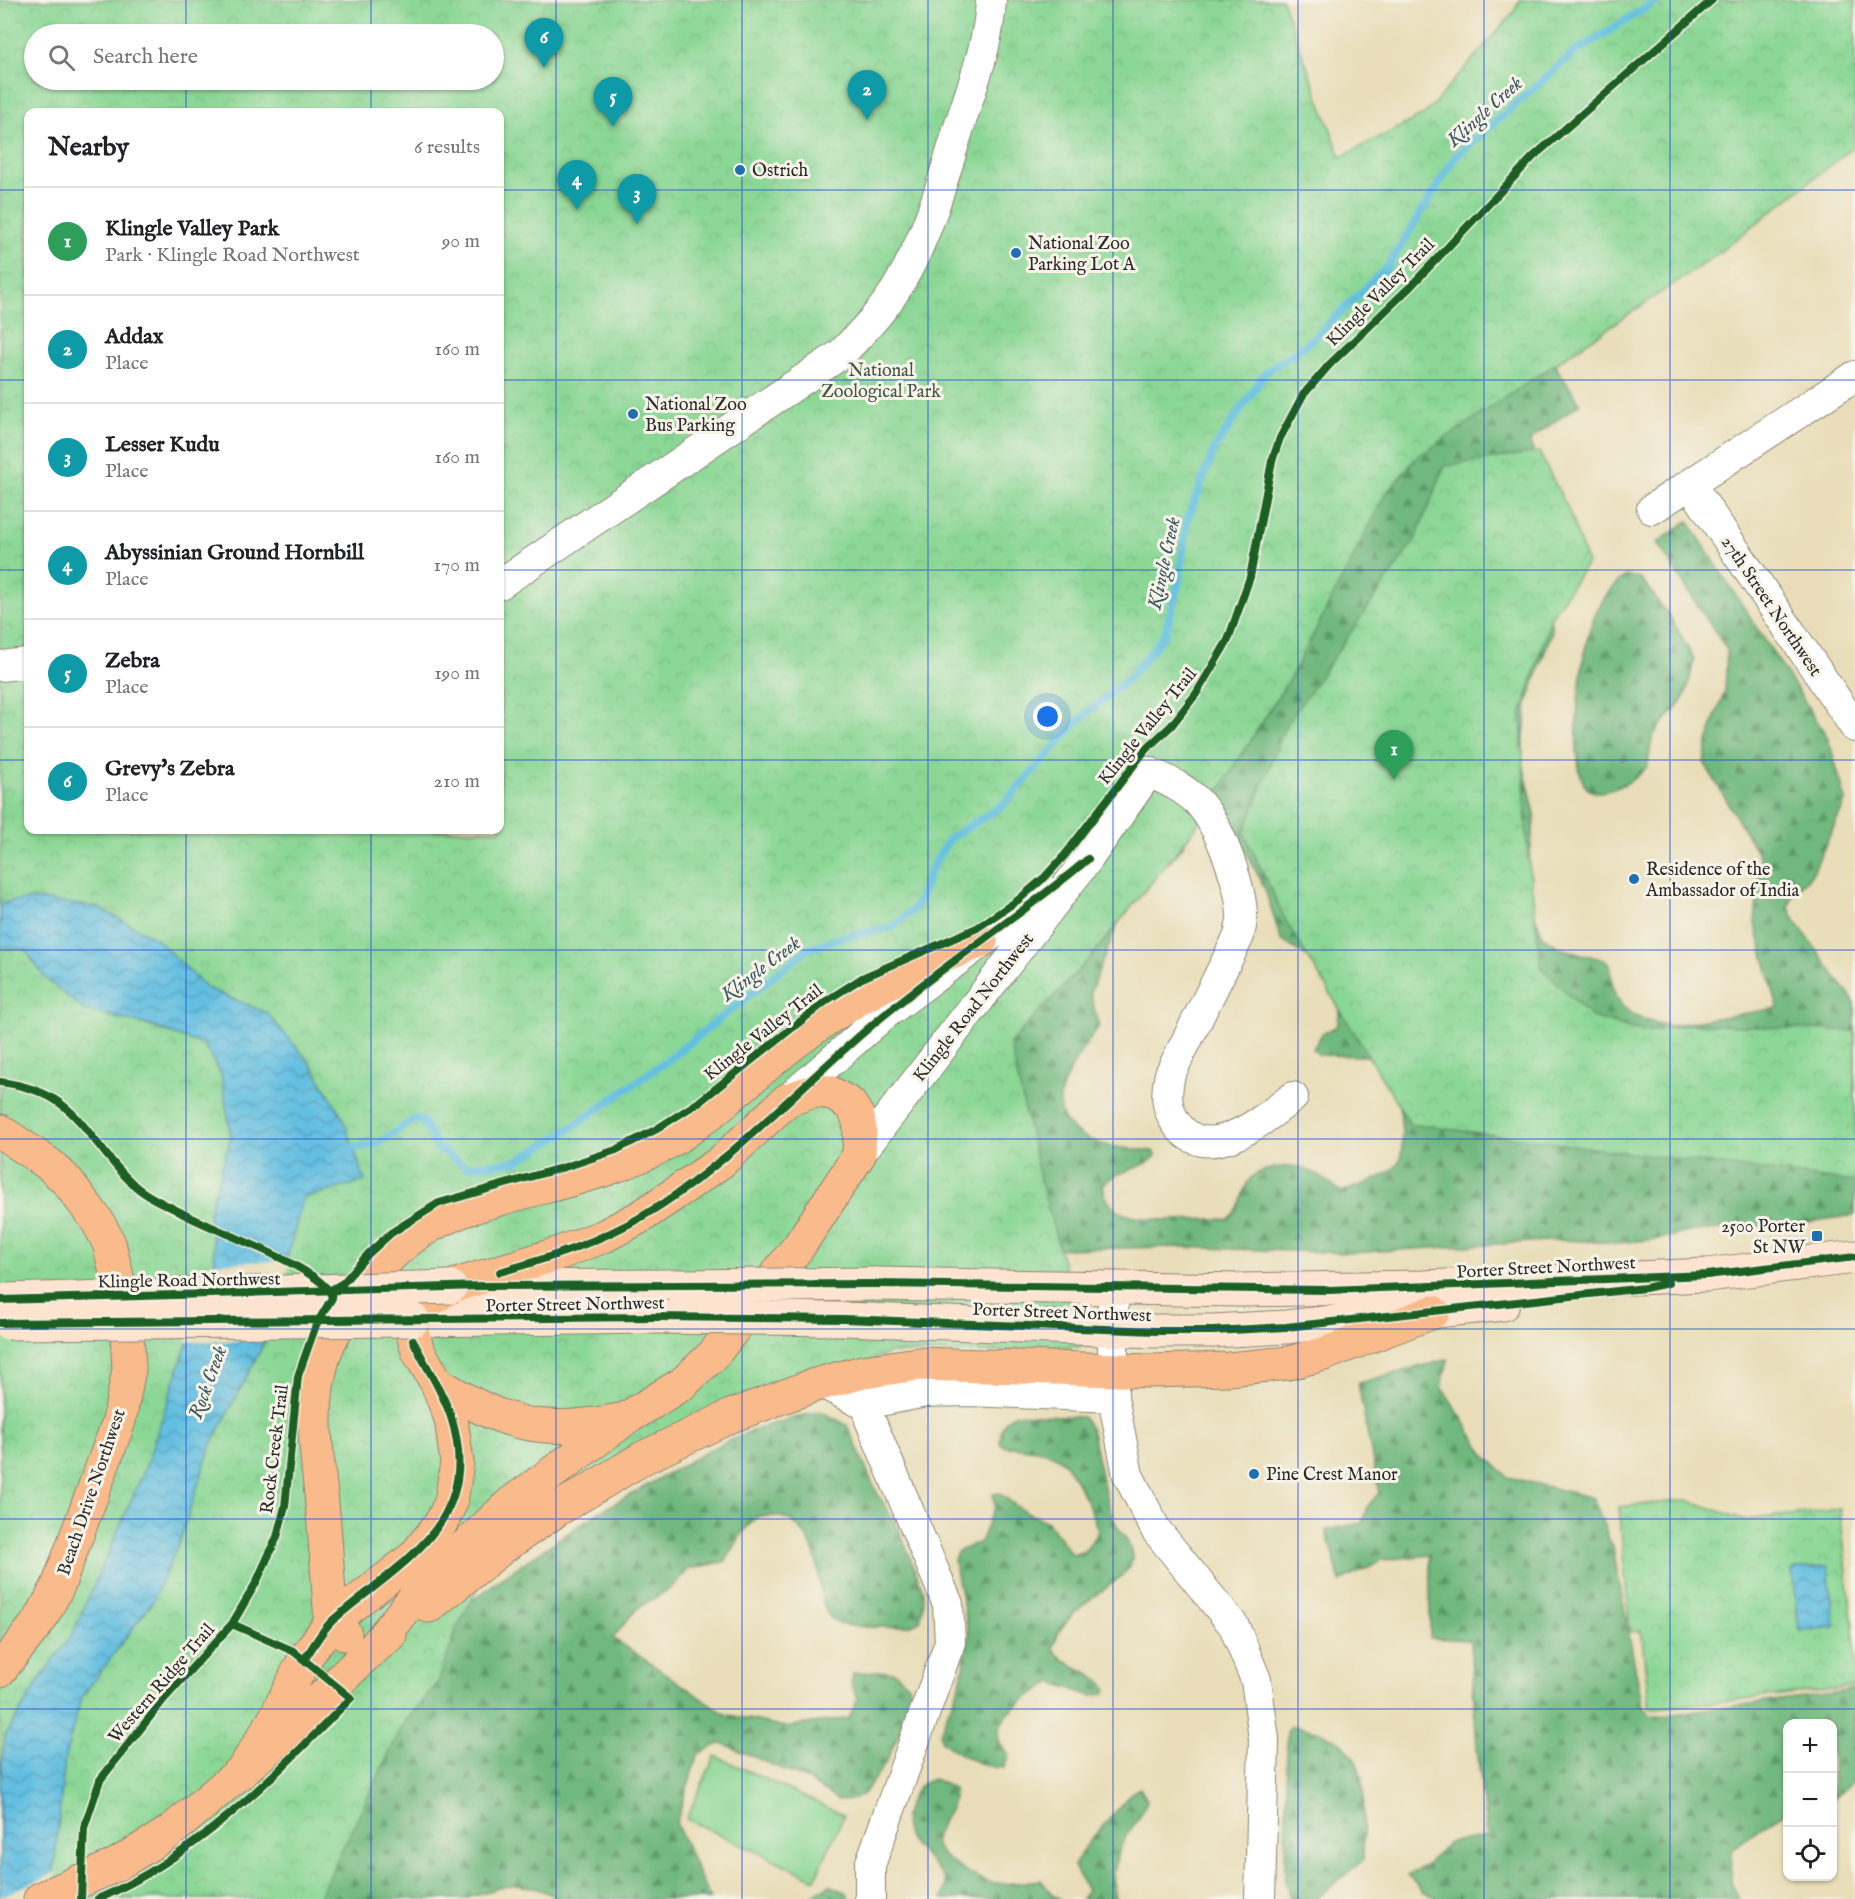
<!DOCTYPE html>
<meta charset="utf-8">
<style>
:root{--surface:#fff;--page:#f2f2f2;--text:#202124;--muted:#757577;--line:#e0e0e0;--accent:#1f6fb2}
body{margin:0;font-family:"IM FELL English",serif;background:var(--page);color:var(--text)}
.controls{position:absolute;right:18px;bottom:18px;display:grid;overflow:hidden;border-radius:12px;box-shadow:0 2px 4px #0004}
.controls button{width:54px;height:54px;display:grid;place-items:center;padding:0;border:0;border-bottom:2px solid var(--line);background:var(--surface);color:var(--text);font:30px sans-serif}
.you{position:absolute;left:1048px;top:717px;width:21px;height:21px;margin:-15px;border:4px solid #fff;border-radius:50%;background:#1a73e8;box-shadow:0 0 0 9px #1a73e833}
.badge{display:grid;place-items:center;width:39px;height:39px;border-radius:50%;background:var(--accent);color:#fff;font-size:20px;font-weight:700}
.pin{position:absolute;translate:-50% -50px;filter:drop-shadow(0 2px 3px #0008)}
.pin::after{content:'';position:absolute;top:32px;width:21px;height:18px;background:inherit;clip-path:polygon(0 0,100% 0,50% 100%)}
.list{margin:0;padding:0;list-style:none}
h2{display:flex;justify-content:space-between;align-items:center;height:78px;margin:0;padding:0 24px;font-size:26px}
h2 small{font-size:20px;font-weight:400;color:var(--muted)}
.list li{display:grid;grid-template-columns:39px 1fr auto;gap:18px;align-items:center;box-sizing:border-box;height:108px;padding:0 24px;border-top:2px solid var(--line)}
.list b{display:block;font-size:22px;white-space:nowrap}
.list p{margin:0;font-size:20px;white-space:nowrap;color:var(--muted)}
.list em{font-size:20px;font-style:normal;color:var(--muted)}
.icon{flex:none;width:33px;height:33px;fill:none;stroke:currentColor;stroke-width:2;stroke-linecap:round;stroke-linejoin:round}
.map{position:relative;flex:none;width:1855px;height:1899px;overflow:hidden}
.search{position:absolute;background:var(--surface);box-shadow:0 2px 4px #0004;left:24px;top:24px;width:480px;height:66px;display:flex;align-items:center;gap:15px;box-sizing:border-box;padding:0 21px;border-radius:33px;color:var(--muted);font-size:22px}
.panel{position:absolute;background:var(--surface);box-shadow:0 2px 4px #0004;left:24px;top:108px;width:480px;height:726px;border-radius:12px}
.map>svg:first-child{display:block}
.forest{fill:url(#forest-firs);stroke:#4e7254;stroke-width:1.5}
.park{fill:url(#park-crowns);stroke:#5b8160;stroke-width:1.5;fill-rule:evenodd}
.pitch{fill:#8bd795;stroke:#5b8160;stroke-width:1.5}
.water{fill:url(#water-waves);stroke:#477586;stroke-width:1.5}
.pier{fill:#e9deb9}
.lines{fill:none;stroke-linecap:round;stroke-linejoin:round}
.stream{stroke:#63bfe1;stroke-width:8}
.street-casing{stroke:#8a8472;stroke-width:32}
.secondary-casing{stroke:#8a8472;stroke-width:35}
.primary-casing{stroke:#8a8472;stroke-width:35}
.street{stroke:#fff;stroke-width:30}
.secondary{stroke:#fde4d1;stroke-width:33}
.primary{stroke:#fabb8c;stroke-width:33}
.secondary-bridge-casing{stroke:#8a8472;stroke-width:35;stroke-linecap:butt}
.secondary-bridge{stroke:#fde4d1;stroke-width:33}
.cycleway-casing{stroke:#f7f3e8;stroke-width:11}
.cycleway{stroke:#1b5e20;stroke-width:8}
.grid{fill:none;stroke:#1d4ed8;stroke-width:1.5;stroke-opacity:0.55}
.poi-dot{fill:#1f6fb2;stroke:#f7f3e8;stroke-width:2}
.labels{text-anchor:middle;stroke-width:6;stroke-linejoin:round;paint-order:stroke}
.poi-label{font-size:18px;fill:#2b2b2b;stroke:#f7f3e8;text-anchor:start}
.street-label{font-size:18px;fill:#2b2b2b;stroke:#f7f3e8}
.park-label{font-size:18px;fill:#435646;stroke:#f7f3e8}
.water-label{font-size:20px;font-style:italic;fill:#3c5762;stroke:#f7f3e8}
</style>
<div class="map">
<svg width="1855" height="1899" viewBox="0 0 1855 1899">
<defs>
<pattern id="forest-firs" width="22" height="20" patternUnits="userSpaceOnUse" patternTransform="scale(1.5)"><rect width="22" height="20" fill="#70b87e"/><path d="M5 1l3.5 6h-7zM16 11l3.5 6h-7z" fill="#5c9667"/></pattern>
<pattern id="park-crowns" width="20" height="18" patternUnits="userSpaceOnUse" patternTransform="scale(1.5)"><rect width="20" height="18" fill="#8bd795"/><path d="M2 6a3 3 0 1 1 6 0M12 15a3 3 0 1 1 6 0" fill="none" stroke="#78b981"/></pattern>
<pattern id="water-waves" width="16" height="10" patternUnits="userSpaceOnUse" patternTransform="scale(1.5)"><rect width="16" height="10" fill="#63bfe1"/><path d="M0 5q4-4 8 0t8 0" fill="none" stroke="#529bb7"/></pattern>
</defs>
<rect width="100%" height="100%" fill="#f7f3e8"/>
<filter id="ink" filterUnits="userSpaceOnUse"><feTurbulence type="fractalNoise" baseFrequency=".0167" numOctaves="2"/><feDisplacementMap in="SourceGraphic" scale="12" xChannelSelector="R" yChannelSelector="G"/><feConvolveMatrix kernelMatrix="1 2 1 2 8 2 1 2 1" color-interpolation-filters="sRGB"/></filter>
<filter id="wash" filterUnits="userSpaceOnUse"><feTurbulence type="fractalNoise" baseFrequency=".008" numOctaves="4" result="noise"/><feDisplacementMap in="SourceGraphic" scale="24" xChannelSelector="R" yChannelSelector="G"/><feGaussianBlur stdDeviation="1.35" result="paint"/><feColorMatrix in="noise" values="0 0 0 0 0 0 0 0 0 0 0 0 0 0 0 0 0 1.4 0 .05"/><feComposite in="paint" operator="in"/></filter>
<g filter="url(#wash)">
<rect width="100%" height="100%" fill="#e9deb9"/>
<path class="forest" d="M 1855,0 L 1554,364 L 1580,403 L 1530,440 L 1543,489 L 1549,612 L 1552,631 L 1527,704 L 1522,759 L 1535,814 L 1527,876 L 1531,904 L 1543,937 L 1562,949 L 1605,960 L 1610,964 L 1613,989 L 1622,1006 L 1637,1017 L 1668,1026 L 1778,1008 L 1755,924 L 1760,857 L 1704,762 L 1711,728 L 1725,691 L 1727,650 L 1657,543 L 1688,521 L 1828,738 L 1846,800 L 1812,874 L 1792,896 L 1789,907 L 1794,919 L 1855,1003 L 1855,1215 L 1807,1222 L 1692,1231 L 1659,1239 L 1616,1243 L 1564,1240 L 1348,1253 L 1180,1247 L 1050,1249 L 848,1220 L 1184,838 L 1184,845 L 1121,915 L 1090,993 L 1099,1026 C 1069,1068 1027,1122 1102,1144 C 1118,1149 1137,1149 1153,1151 L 1156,1156 C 1142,1171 1116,1169 1103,1185 C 1105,1198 1111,1209 1124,1214 C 1146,1223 1203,1219 1229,1219 C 1243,1205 1241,1191 1250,1179 C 1257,1171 1266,1170 1275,1168 C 1307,1162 1317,1175 1342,1192 C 1359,1185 1383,1180 1396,1166 C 1407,1155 1401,1112 1397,1098 C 1391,1082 1378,1069 1368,1056 L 1319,1055 L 1313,1049 L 1322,1034 L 1337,1026 L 1341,1002 L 1309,958 L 1281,940 L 1265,889 L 1239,838 L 1232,816 L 1196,767 L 1272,607 Z
M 1626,576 L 1640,578 L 1671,618 L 1694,659 C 1691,670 1690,684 1685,695 C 1679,710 1662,721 1654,735 C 1649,744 1651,756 1647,766 C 1641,779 1600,800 1588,789 C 1566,770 1581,649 1592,623 C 1599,604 1609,587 1626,576 Z
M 1448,1359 L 1442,1387 L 1485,1455 L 1508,1477 L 1593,1498 L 1613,1549 L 1642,1704 L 1650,1715 L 1667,1715 L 1855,1690 L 1855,1780 L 1833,1799 L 1832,1724 L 1788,1724 L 1787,1812 L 1771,1821 L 1731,1850 L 1730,1880 L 1739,1899 L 1440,1899 L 1422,1891 L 1408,1876 L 1428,1863 L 1448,1843 L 1487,1836 L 1477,1748 L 1470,1640 L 1430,1638 L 1430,1555 L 1382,1560 L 1340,1582 L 1326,1530 L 1362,1523 L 1367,1507 L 1379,1493 L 1358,1383 Z
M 820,1411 L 847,1425 L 877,1493 L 899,1529 L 922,1588 L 924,1601 L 920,1621 C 909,1629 893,1626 880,1627 C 867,1627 842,1628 831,1618 C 819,1605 821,1586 818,1570 C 815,1551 805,1525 785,1518 C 778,1515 766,1516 758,1516 L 743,1532 L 726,1561 L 689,1569 L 671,1588 L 636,1609 L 613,1638 L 725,1714 L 785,1727 L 849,1718 L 858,1698 L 851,1684 L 853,1674 L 876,1671 L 894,1672 L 909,1685 L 912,1700 L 887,1761 L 863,1794 L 855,1799 L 837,1800 L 808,1780 L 721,1743 L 698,1754 L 676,1823 L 710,1899 L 559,1899 C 521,1877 505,1885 466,1899 L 269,1899 L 430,1634 L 500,1579 L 596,1514 L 717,1446 L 761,1427 Z
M 1016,1414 L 1083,1417 L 1091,1429 C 1098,1457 1102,1490 1113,1518 C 1118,1531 1133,1543 1132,1559 C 1130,1584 1060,1604 1053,1649 C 1067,1668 1093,1670 1107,1688 L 1104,1694 L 1091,1696 L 1052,1682 C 1037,1691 992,1717 999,1739 C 1000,1745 1006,1751 1009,1756 L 1004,1768 C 982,1768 960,1755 942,1742 L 940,1732 L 960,1684 L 969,1634 L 954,1559 L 958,1551 L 980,1542 L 995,1506 L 993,1494 L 999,1493 L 1025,1512 L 1048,1522 L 1072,1555 L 1085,1551 L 1098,1532 C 1095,1517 1071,1465 1058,1458 C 1043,1448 1021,1449 1003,1446 L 1000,1442 C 1001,1428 1003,1420 1016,1414 Z
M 1292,1726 C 1379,1737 1362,1792 1363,1860 L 1316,1899 L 1290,1899 L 1285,1880 L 1287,1730 Z
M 934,1779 L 953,1788 C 957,1808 939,1820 935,1839 C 932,1856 980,1882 995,1883 C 1010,1885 1026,1881 1041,1880 L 1052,1895 L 1060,1899 L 942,1899 C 944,1892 947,1883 943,1877 C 924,1847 890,1842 911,1799 C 916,1788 922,1782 934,1779 Z
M 1140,1788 L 1147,1800 C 1143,1817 1130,1827 1123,1842 C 1115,1857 1111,1882 1115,1899 L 1082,1899 L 1087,1891 L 1074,1866 L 1084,1848 L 1131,1793 Z
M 830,1885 L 847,1893 L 849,1899 L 811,1899 L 816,1893 Z"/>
<path class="park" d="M 0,0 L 1282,0 L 1341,157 L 1425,114 L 1513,13 L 1520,0 L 1855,0 L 1855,146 L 1712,258 L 1416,458 L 1385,495 L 1295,670 L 1194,830 L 1090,958 L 1010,1043 L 1040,1179 L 1086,1346 L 986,1352 L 889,1353 L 513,1524 L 457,1627 L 438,1683 L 404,1723 L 318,1899 L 0,1899 ZM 34,34 L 494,34 L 494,80 L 34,80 ZM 28,112 L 500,112 L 500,830 L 28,830 Z
M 1539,452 L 1569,511 L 1587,563 L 1551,617 L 1521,715 L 1527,845 L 1541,968 L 1592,1017 L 1643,1032 L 1693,1024 L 1855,1031 L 1855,1182 L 1410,1124 L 1287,923 L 1244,833 L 1285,727 L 1415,540 L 1445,466 Z
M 1687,1500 L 1745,1520 L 1840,1509 L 1855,1645 L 1855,1687 L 1650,1709 L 1641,1631 L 1630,1632 L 1619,1507 Z"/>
<path class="pitch" d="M 715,1756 L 844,1815 L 815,1879 L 686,1819 Z"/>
<path class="water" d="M 32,899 L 97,907 L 155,938 L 207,988 L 267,1013 L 311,1064 L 343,1118 L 365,1181 L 303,1198 L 266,1339 L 210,1448 L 180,1540 L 153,1601 L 81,1698 L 65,1757 L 51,1899 L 0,1899 L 0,1780 L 5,1736 L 42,1676 L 73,1633 L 146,1466 L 215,1260 L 209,1212 L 231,1137 L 221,1074 L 204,1045 L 144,1024 L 84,1010 L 45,978 L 25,949 L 0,947 L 0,903 Z
M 1828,1566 L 1835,1627 L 1799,1631 L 1792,1570 Z"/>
<path class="pier" d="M 290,1261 L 269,1340 L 186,1342 L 211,1263 Z
M 57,1872 L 54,1899 L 0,1899 L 0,1897 Z"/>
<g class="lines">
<path class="stream" d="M 345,1149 L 377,1144 L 415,1119 L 423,1121 L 437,1147 L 466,1167 L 517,1161 L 564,1133 L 668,1060 L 806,950 L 839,938 L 893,927 L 917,906 L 931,869 L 949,839 L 1003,805 L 1078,721 L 1130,677 L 1165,634 L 1179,581 L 1187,521 L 1214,450 L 1265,373 L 1307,344 L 1387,268 L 1456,156 L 1575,52 L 1658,0"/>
</g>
</g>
<g filter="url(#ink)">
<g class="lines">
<g class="street-casing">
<path id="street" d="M 1690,484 L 1855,727
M 1652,509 L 1855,376
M 500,584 L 841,354 C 863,331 887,307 902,279 C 929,232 944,176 960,124 C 973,84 989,43 991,0
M 0,666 L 28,663
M 787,1100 L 884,1015 L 1049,892
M 859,1155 L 1088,859 L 1149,772 C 1166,780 1184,788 1197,801 C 1219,823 1240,883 1242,913 C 1243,921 1240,929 1239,936 L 1170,1074 C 1166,1093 1165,1106 1176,1123 C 1207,1168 1264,1119 1293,1097
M 1113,1287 L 1113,1397 L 1128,1475 L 1156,1530 L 1234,1626 L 1256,1680 L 1264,1739 L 1260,1899
M 822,1383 L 857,1401 L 869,1403 L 926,1392 L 968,1391 L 1113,1397
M 869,1403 L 870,1420 L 948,1604 L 950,1642 L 870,1865 L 870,1899"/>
</g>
<g class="secondary-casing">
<path id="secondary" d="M 874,1284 L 1240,1290 L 1423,1287 L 1707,1275 L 1855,1257
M 463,1287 L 678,1286
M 844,1319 L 1155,1331 L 1213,1331 L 1286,1327 L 1503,1304
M 413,1320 L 654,1317"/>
</g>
<g class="primary-casing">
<path id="primary" d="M 0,1131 L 50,1165 L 68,1182 L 98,1222 L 109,1243 L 126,1314 L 129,1369 L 119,1421 L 58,1586 L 40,1620 L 0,1670
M 437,1383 C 505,1425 539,1435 620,1420
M 429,1606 L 503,1547 L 558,1509 L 643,1458 L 731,1416 L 812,1386 L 863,1372 L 918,1364 L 1150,1371 L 1229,1369 L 1288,1363 L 1324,1354 L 1433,1312
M 345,1634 L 331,1622 C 328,1583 326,1543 322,1504 C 317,1454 308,1405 324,1356 C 330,1334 347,1314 359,1295 C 385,1254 423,1224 470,1208 C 538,1185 609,1177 672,1140 C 718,1112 755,1072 798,1040 C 856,995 914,968 981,941
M 242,1772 L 274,1720 L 304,1660 L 331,1622 L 414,1557 L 441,1523 L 451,1502 L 457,1462 L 451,1419 L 437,1383 L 418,1351 L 412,1331 L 413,1320 L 429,1301 L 450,1287 L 557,1254 L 604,1236 L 642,1216 L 721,1162 L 787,1100 L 814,1091 L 829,1092 L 850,1104 L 858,1117 L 860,1129 L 859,1155 L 799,1246 L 713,1355 L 682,1384 L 627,1418 L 511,1503 L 427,1582 L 374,1648
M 40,1899 L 116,1865 L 170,1832 L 278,1740 L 367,1654 L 390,1635"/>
</g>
<use href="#street" class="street"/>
<use href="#secondary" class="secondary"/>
<use href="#primary" class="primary"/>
<g class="secondary-bridge-casing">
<path id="secondary-bridge" d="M 678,1286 L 874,1284
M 7,1300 L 450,1287
M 654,1317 L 844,1319
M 8,1323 L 413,1320"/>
</g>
<use href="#secondary-bridge" class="secondary-bridge"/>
<g class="cycleway-casing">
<path id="cycleway" d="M 0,1082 C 80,1092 83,1137 133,1184 C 145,1196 165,1204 180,1212 C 208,1229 328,1269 332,1298 L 316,1325 L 298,1376 L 285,1507 L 277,1537 L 256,1583 L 232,1624 L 164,1699 L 100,1780 L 84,1828 L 81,1899
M 500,1272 C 549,1258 599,1242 643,1216 C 733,1163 802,1082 883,1016 C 949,961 1022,915 1088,859
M 331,1290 L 343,1283 L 368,1254 L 391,1233 L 439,1203 L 568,1166 L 616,1150 L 655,1130 L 699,1102 L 826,1001 L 862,978 L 977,928 L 1018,900 L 1045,877 L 1065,855 L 1146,749 L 1171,726 L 1196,694 L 1228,640 L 1250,577 L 1272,461 L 1280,438 L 1303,395 L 1330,364 L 1411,286 L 1533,157 L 1712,0
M 0,1300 L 483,1286 L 874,1284 L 1329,1290 L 1707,1275 L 1855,1257
M 0,1323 L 654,1317 L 844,1319 L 1155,1331 L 1213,1331 L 1286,1327 L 1645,1288 L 1668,1283
M 304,1660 C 313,1647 322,1630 333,1620 C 399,1563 485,1523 451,1417 C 442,1389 425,1366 413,1340
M 98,1899 C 199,1855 275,1775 351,1698 L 293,1651 L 232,1624"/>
</g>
<use href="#cycleway" class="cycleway"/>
</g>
</g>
<path class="grid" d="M 186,0 L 186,34M 371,0 L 371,34M 556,0 L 556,1899M 742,0 L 742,1899M 928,0 L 928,1899M 1113,0 L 1113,1899M 1298,0 L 1298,1899M 1484,0 L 1484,1899M 1670,0 L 1670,1899M 186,80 L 186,112M 371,80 L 371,112M 0,190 L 28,190M 500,190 L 1855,190M 0,380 L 28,380M 500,380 L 1855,380M 0,570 L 28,570M 500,570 L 1855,570M 0,760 L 28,760M 500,760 L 1855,760M 186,830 L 186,1899M 371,830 L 371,1899M 0,950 L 1855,950M 0,1139 L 1855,1139M 0,1329 L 1855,1329M 0,1519 L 1855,1519M 0,1709 L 1855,1709"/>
<g class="poi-dot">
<circle cx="740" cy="170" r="6"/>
<circle cx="1016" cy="253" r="6"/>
<circle cx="633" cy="414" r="6"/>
<circle cx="1634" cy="879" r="6"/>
<rect x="1811" y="1230" width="12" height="12" rx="3"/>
<circle cx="1254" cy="1474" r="6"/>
</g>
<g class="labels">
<g class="poi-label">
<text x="752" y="176">Ostrich</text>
<text x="1028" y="249">National Zoo<tspan x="1028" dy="21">Parking Lot A</tspan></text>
<text x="645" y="410">National Zoo<tspan x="645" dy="21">Bus Parking</tspan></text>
<text x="1646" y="875">Residence of the<tspan x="1646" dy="21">Ambassador of India</tspan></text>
<text x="1805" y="1232" text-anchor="end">2500 Porter<tspan x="1805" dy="21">St NW</tspan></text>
<text x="1266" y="1480">Pine Crest Manor</text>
</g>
<g class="street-label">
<text transform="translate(1380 292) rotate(-45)" y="6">Klingle Valley Trail</text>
<text transform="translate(1772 606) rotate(56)" y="6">27th Street Northwest</text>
<text transform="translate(1147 726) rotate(-51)" y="6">Klingle Valley Trail</text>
<text transform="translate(973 1007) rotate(-52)" y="6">Klingle Road Northwest</text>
<text transform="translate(763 1032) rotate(-38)" y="6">Klingle Valley Trail</text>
<text transform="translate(1546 1267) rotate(-3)" y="6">Porter Street Northwest</text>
<text transform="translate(189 1280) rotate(-1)" y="6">Klingle Road Northwest</text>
<text transform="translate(575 1304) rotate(-1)" y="6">Porter Street Northwest</text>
<text transform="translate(1062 1312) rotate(2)" y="6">Porter Street Northwest</text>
<text transform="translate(274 1449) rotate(-83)" y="6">Rock Creek Trail</text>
<text transform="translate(91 1492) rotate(-71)" y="6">Beach Drive Northwest</text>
<text transform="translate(161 1683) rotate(-49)" y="6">Western Ridge Trail</text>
</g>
<g class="park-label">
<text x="881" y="376">National<tspan x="881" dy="21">Zoological Park</tspan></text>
</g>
<g class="water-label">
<text transform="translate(1484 111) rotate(-42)" y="7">Klingle Creek</text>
<text transform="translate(1163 563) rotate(-78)" y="7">Klingle Creek</text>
<text transform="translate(760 968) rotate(-37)" y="7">Klingle Creek</text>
<text transform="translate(207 1382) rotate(-70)" y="7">Rock Creek</text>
</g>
</g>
</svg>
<div class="controls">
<button>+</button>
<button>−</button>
<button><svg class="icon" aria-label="locate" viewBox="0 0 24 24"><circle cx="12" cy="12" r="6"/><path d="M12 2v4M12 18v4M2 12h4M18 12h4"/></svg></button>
</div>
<div class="you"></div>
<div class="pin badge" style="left:1394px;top:780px;background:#2e9e5b">1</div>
<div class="pin badge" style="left:867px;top:120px;background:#0f9aa8">2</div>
<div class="pin badge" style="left:637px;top:224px;background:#0f9aa8">3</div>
<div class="pin badge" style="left:577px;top:210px;background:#0f9aa8">4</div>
<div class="pin badge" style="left:613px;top:127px;background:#0f9aa8">5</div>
<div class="pin badge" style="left:544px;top:68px;background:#0f9aa8">6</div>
<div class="search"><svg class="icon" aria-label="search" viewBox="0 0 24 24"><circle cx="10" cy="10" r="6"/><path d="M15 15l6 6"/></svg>Search here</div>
<section class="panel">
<h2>Nearby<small>6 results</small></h2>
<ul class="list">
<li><span class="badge" style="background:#2e9e5b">1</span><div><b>Klingle Valley Park</b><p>Park · Klingle Road Northwest</p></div><em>90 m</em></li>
<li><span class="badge" style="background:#0f9aa8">2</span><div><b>Addax</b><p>Place</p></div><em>160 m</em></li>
<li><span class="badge" style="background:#0f9aa8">3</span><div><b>Lesser Kudu</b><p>Place</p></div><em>160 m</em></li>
<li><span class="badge" style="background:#0f9aa8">4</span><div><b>Abyssinian Ground Hornbill</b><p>Place</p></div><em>170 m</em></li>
<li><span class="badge" style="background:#0f9aa8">5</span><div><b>Zebra</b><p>Place</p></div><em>190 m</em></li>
<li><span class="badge" style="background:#0f9aa8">6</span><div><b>Grevy's Zebra</b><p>Place</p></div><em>210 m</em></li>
</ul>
</section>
</div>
